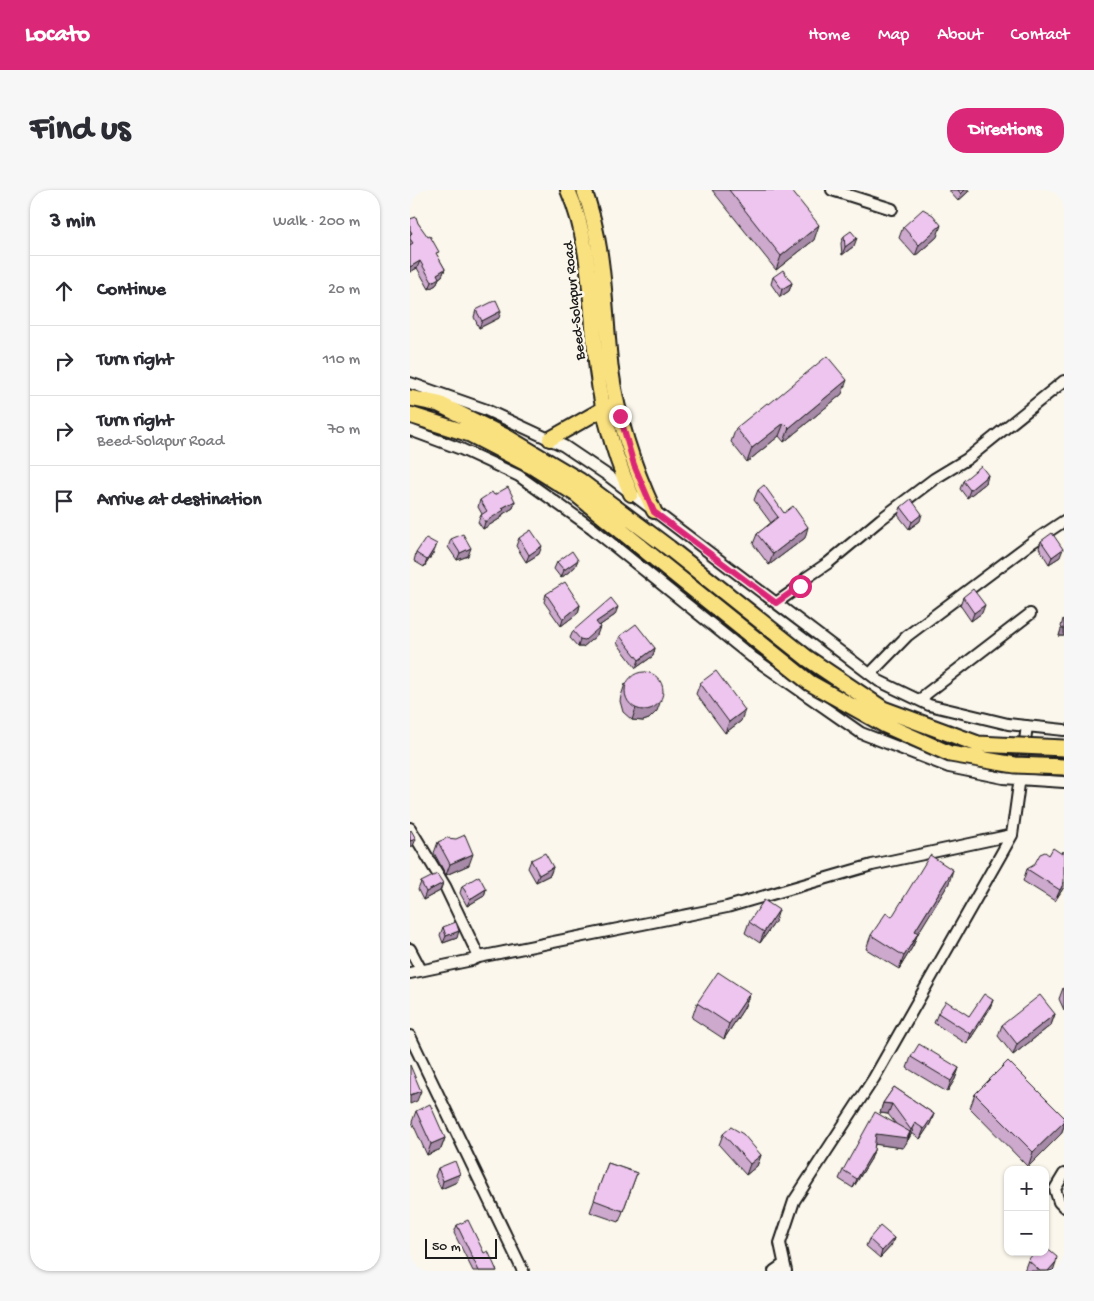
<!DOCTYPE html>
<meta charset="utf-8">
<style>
:root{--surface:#fff;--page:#f7f7f7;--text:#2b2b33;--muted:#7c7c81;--line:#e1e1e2;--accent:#db2777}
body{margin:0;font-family:"Gochi Hand",sans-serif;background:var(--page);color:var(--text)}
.controls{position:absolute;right:15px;bottom:15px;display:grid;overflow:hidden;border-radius:10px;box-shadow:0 1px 4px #0004}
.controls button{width:45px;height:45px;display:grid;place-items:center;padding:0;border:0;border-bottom:1px solid var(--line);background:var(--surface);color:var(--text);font:25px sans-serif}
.scale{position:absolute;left:15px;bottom:12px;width:72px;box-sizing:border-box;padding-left:5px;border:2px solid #1c1c1c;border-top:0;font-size:14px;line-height:18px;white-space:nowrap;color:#1c1c1c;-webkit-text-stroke:4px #fbf7ec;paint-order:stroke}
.stop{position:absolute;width:15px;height:15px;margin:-11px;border:4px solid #db2777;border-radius:50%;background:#fff}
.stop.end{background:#db2777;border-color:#fff;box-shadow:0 1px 5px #0008}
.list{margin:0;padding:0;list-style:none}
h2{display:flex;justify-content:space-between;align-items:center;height:65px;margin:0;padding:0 20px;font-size:21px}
h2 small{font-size:16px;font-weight:400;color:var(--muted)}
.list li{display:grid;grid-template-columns:32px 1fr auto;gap:15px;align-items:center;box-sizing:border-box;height:70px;padding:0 20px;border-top:1px solid var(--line)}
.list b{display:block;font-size:19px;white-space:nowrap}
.list p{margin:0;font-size:16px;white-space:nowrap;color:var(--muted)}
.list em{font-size:16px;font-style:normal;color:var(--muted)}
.icon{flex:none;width:28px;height:28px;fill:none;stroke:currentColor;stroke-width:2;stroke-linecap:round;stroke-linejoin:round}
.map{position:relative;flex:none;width:654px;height:1081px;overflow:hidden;border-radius:20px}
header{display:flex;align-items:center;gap:30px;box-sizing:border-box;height:70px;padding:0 25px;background:var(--accent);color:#fff}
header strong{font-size:24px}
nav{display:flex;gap:28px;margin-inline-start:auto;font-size:18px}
.intro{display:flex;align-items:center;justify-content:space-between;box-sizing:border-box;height:120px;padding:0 30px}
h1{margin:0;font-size:35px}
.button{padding:12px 22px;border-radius:20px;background:var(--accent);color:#fff;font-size:18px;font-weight:700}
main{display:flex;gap:30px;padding:0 30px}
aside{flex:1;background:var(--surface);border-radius:20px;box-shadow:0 1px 4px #0004}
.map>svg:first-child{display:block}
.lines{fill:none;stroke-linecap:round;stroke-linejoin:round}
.minor-casing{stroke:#1c1c1c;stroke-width:14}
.major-casing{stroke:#1c1c1c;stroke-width:18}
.highway-casing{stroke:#1c1c1c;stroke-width:19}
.minor{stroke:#fbf7ec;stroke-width:10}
.major{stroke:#fae180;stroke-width:14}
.highway{stroke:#fae180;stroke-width:15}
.highway-bridge-casing{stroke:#1c1c1c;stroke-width:19;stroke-linecap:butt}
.highway-bridge{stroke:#fae180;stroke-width:15}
.wall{fill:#cca9cd;stroke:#1c1c1c}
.shaded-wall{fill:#a68aa7;stroke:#1c1c1c}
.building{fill:#edc5ee;stroke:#1c1c1c}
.route{stroke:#db2777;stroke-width:6}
.labels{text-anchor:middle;stroke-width:5;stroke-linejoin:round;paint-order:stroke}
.street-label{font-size:15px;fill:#1c1c1c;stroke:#fbf7ec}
</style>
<header>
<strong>Locato</strong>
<nav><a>Home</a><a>Map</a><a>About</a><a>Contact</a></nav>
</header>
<div class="intro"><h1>Find us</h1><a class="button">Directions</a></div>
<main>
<aside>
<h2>3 min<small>Walk · 200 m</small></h2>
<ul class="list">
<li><svg class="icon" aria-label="ahead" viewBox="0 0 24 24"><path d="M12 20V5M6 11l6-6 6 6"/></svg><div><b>Continue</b></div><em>20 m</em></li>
<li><svg class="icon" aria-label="right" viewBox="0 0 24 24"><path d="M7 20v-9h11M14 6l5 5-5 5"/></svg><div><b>Turn right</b></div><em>110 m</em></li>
<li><svg class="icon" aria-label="right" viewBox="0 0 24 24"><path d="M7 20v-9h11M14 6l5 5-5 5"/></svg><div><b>Turn right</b><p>Beed-Solapur Road</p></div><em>70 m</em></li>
<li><svg class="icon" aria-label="arrive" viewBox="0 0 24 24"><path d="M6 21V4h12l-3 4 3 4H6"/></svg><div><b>Arrive at destination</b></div></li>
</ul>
</aside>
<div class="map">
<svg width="654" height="1081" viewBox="0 0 654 1081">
<rect width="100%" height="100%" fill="#fbf7ec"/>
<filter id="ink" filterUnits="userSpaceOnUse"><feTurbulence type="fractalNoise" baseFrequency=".02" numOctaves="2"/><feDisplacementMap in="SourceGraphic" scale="10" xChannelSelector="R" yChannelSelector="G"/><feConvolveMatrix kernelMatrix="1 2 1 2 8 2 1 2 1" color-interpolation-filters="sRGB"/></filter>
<g filter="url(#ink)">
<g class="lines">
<g class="minor-casing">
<path id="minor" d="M 422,0 L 482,19
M 0,193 L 74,219 L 154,256 L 197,285 L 469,491 L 519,515 L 598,534 L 654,540
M 0,240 L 51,259 L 109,286 L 182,338 L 342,467 L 451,543 L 539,577 L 593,588 L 654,592
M 366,413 L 390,396 L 396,388 L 418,373 L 471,329 L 524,289 L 557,269 L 654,191
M 460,484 L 497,446 L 621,353 L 654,331
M 509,510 L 512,510 L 516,504 L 620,424
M 0,638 L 35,696 L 69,767
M 0,759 L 11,780
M 0,783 L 62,770 L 69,767 L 317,717 L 462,675 L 602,645
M 0,846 L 113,1081
M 654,984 L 645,999 L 649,1012 L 654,1017
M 364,1081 L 374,1074
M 376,1081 L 370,1053 L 384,1011 L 464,888 L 602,645 L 617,536"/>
</g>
<g class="major-casing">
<path id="major" d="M 158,0 C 180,50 180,107 185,161 C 189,210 201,258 221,304
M 174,0 C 196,58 194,120 201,180 C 208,230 223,276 244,321
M 140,249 L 193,219 L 202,216"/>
</g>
<g class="highway-casing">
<path id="highway" d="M 0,208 L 29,214 L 96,247 L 170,291 L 259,358
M 0,225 L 60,244 L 120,275 L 166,304 L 247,370"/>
</g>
<use href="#minor" class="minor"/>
<use href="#major" class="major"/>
<use href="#highway" class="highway"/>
<g class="highway-bridge-casing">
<path id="highway-bridge" d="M 259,358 L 397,468 L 473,519 L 568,554 L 654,558
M 247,370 L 400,493 L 475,535 L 540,564 L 605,575 L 654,577"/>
</g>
<use href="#highway-bridge" class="highway-bridge"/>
</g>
<path class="wall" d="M 302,0 L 381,0 L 404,50 L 366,80 Z
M 540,0 L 559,0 L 558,2 L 548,11 L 540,2 Z
M 0,29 L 8,33 L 35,79 L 32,86 L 29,88 L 26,95 L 19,99 L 7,78 L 0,82 Z
M 493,37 L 527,47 L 505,66 L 489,48 Z
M 434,46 L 444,56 L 432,65 L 431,53 Z
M 363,87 L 382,93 L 379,101 L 370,107 L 361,94 Z
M 66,120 L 89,128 L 69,138 L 64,127 Z
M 432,204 L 374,252 L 369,246 L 337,272 L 321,252 L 326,238 L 359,214 Z
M 578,285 L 576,293 L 557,308 L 550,299 L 553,291 Z
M 348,300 L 374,323 L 395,348 L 359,375 L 343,354 L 347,344 L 361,333 L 344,310 Z
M 70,310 L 105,311 L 103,318 L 93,324 L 91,328 L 73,339 L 68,332 L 71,325 L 72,324 L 68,317 Z
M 491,317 L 510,331 L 499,339 L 488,325 Z
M 109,348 L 129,364 L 116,372 L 106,356 Z
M 41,349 L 58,366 L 47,370 L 38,357 Z
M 631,351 L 650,367 L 639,374 L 629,358 Z
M 24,362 L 14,377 L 4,371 L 6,363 Z
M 147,372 L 165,377 L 151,388 L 144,379 Z
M 136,404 L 170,415 L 168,423 L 151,436 L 134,412 Z
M 553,407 L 572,423 L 561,431 L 550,415 Z
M 205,425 L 189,436 L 187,445 L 173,457 L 168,457 L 160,448 L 163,441 Z
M 653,429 L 654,429 L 654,446 L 649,446 L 652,438 L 651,437 Z
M 210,446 L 245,458 L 243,466 L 226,478 L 207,453 Z
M 290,493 L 331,531 L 315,543 L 286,504 Z
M 215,494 L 247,521 L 239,529 L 233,531 L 222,530 L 213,522 L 210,511 L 211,506 Z
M 28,652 L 59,675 L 36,685 L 24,663 Z
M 121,670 L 143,677 L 140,685 L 126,692 L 118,678 Z
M 617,679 L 654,697 L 645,711 L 613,691 Z
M 11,692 L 33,693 L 30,701 L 13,710 L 8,700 Z
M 539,693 L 508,743 L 503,756 L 489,779 L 456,759 L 461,745 L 482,727 Z
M 52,696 L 76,699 L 74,706 L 57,716 L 50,703 Z
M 339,732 L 365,732 L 350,753 L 335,743 Z
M 33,737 L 47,748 L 33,753 L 30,745 Z
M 653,798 L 654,798 L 654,820 L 649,809 Z
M 340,803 L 334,818 L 314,849 L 282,828 L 287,813 Z
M 583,810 L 579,820 L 557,854 L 524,833 L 528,823 L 559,826 Z
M 645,824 L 641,835 L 603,865 L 588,846 L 592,835 Z
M 501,867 L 549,878 L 545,889 L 537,902 L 497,878 Z
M 484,897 L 524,924 L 520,934 L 510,949 L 502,943 L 493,958 L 465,954 L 464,960 L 461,969 L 443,998 L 429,989 L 433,980 L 486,934 L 478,924 L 470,923 L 473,913 Z
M 565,904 L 654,927 L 654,936 L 651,944 L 618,977 L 560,918 Z
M 6,921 L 35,948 L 31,959 L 17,965 L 2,932 Z
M 313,944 L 351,965 L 347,976 L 336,985 L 309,955 Z
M 198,973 L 227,983 L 209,1032 L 180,1022 Z
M 28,978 L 47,992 L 31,999 L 25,986 Z
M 47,1035 L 74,1063 L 87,1081 L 63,1081 L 44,1043 Z
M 484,1048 L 481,1056 L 470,1068 L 456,1056 L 459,1049 Z
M 618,1070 L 643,1081 L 614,1081 Z"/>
<path class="shaded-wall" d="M 555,0 L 559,0 L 558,2 L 548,11 L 551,4 Z
M 409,35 L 404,50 L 366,80 L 371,66 Z
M 531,35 L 527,47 L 505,66 L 509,55 Z
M 447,48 L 444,56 L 432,65 L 435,57 Z
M 10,71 L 7,78 L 0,82 L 0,77 Z
M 35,79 L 32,86 L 29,88 L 26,95 L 19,99 L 22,92 L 27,84 Z
M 382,93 L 379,101 L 370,107 L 372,99 Z
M 91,121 L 89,128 L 69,138 L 72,131 Z
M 437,190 L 432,204 L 374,252 L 379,238 Z
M 374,233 L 369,246 L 337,272 L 342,258 Z
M 578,285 L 576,293 L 557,308 L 560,300 Z
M 105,311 L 103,318 L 93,324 L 91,328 L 73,339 L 75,332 L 92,318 Z
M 512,324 L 510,331 L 499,339 L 502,332 Z
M 398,337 L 395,348 L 359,375 L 363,364 Z
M 27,354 L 24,362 L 14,377 L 17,370 Z
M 132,356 L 129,364 L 116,372 L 119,365 Z
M 61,358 L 58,366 L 47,370 L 50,363 Z
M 653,359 L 650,367 L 639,374 L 642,367 Z
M 168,370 L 165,377 L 151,388 L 154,380 Z
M 170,415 L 168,423 L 151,436 L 153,429 Z
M 575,415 L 572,423 L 561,431 L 564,423 Z
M 208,417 L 205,425 L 183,440 L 186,432 Z
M 190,437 L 187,445 L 173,457 L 168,457 L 170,449 Z
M 651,439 L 654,439 L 654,446 L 649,446 Z
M 245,458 L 243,466 L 226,478 L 229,470 Z
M 251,510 L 247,521 L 239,529 L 233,531 L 222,530 L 226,518 Z
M 335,520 L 331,531 L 315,543 L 319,532 Z
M 6,649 L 3,656 L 0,657 L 0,651 Z
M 63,664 L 59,675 L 36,685 L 40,674 Z
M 143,677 L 140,685 L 126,692 L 129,685 Z
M 543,680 L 539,693 L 501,755 L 505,741 Z
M 654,692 L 654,697 L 645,711 L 650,700 Z
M 33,693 L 30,701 L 13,710 L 16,702 Z
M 76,699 L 74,706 L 57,716 L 60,709 Z
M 369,720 L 365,732 L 350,753 L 354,742 Z
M 49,741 L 47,748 L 33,753 L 36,746 Z
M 508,743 L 503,756 L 489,779 L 494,766 Z
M 340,803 L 334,818 L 314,849 L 319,834 Z
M 583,810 L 579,820 L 557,854 L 561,844 Z
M 645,824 L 641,835 L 603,865 L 607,854 Z
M 549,878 L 545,889 L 537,902 L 541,891 Z
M 11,901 L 7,911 L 0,914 L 0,905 Z
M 473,913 L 482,914 L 478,924 L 470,923 Z
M 524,924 L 520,934 L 510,949 L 514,939 Z
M 654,932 L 654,936 L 651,944 L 618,977 L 623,962 Z
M 505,933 L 502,943 L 498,950 L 501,940 Z
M 500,942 L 497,952 L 493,958 L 463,954 L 466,944 Z
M 35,948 L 31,959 L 17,965 L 21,954 Z
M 464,960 L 461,969 L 443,998 L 447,989 Z
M 351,965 L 347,976 L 336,985 L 340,974 Z
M 50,984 L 47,992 L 31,999 L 33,991 Z
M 484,1048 L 481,1056 L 470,1068 L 472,1061 Z
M 646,1072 L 643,1081 L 638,1081 Z"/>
<path class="building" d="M 319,0 L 381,0 L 409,35 L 371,66 Z
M 548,0 L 555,0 L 551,4 Z
M 513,19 L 523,25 L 531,35 L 509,55 L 493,37 Z
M 6,27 L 8,33 L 18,47 L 20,46 L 29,62 L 26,63 L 35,79 L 27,84 L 29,88 L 22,92 L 10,71 L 0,77 L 0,55 L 3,53 L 0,49 L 0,45 L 2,43 L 0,40 L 0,29 Z
M 441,41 L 447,48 L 435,57 L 434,46 Z
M 373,80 L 382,93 L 372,99 L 363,87 Z
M 86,110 L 91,121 L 72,131 L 66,120 Z
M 417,166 L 437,190 L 379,238 L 374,233 L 342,258 L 326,238 L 357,213 L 359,214 Z
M 571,276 L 578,285 L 560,300 L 553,291 Z
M 354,295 L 374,323 L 383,316 L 398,337 L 363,364 L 347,344 L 368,327 L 348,300 Z
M 98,297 L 105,311 L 92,318 L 94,320 L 75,332 L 71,325 L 77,321 L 70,310 L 82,302 L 84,305 Z
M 501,309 L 512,324 L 502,332 L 491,317 Z
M 121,340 L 132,356 L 119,365 L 109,348 Z
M 642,343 L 653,359 L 642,367 L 631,351 Z
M 53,344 L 61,358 L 50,363 L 41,349 Z
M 16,348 L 27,354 L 17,370 L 6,363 Z
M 162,361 L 168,370 L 154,380 L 147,372 Z
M 155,392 L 170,415 L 153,429 L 136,404 Z
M 563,399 L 575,415 L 564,423 L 553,407 Z
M 201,408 L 208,417 L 186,432 L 190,437 L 175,450 L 170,449 L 163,441 Z
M 226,434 L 245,458 L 229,470 L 210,446 Z
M 306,481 L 335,520 L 319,532 L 290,493 Z
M215 501a19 19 0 1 1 38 0a19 19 0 1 1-38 0Z
M 1,640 L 6,649 L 0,651 L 0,641 Z
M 55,645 L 63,664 L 40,674 L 28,652 L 37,648 L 46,649 Z
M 643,658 L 652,664 L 653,661 L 654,662 L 654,692 L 650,700 L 617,679 L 624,675 L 630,664 L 635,662 L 639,665 Z
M 135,663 L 143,677 L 129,685 L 121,670 Z
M 520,665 L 543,680 L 505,741 L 508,743 L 494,766 L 461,745 L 476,723 L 482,727 Z
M 27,684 L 33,693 L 16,702 L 11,692 Z
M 69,686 L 76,699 L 60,709 L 52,696 Z
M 354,710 L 369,720 L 354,742 L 339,732 Z
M 46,732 L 49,741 L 36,746 L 33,737 Z
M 308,782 L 340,803 L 319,834 L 287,813 Z
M 574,804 L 583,810 L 561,844 L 528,823 L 536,811 L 559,826 Z
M 630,805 L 645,824 L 607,854 L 592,835 Z
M 509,854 L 549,878 L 541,891 L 501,867 Z
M 598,871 L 654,927 L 654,932 L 623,962 L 565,904 Z
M 0,875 L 11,901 L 0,905 Z
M 484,897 L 524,924 L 514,939 L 505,933 L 501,940 L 482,914 L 473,913 Z
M 20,914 L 35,948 L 21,954 L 6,921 Z
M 465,922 L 500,942 L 497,948 L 466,944 L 464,960 L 447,989 L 433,980 Z
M 321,937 L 333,944 L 351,965 L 340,974 L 313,944 Z
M 45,971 L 50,984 L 33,991 L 28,978 Z
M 198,973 L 227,983 L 213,1021 L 184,1010 Z
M 58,1030 L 74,1063 L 78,1061 L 87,1081 L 69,1081 L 47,1035 Z
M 470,1036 L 484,1048 L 472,1061 L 459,1049 Z
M 635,1057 L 647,1067 L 646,1072 L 638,1081 L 630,1081 L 618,1070 L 625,1062 L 635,1062 Z"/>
</g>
<g class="lines" filter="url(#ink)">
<path class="route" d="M 210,226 L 224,275 L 244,322 L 366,413 L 390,396"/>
</g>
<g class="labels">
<g class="street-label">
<text transform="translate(163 111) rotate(-96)" y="5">Beed-Solapur Road</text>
</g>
</g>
</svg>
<div class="controls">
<button>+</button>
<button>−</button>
</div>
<div class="scale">50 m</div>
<div class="stop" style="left:390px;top:396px"></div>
<div class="stop end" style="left:210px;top:226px"></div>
</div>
</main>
